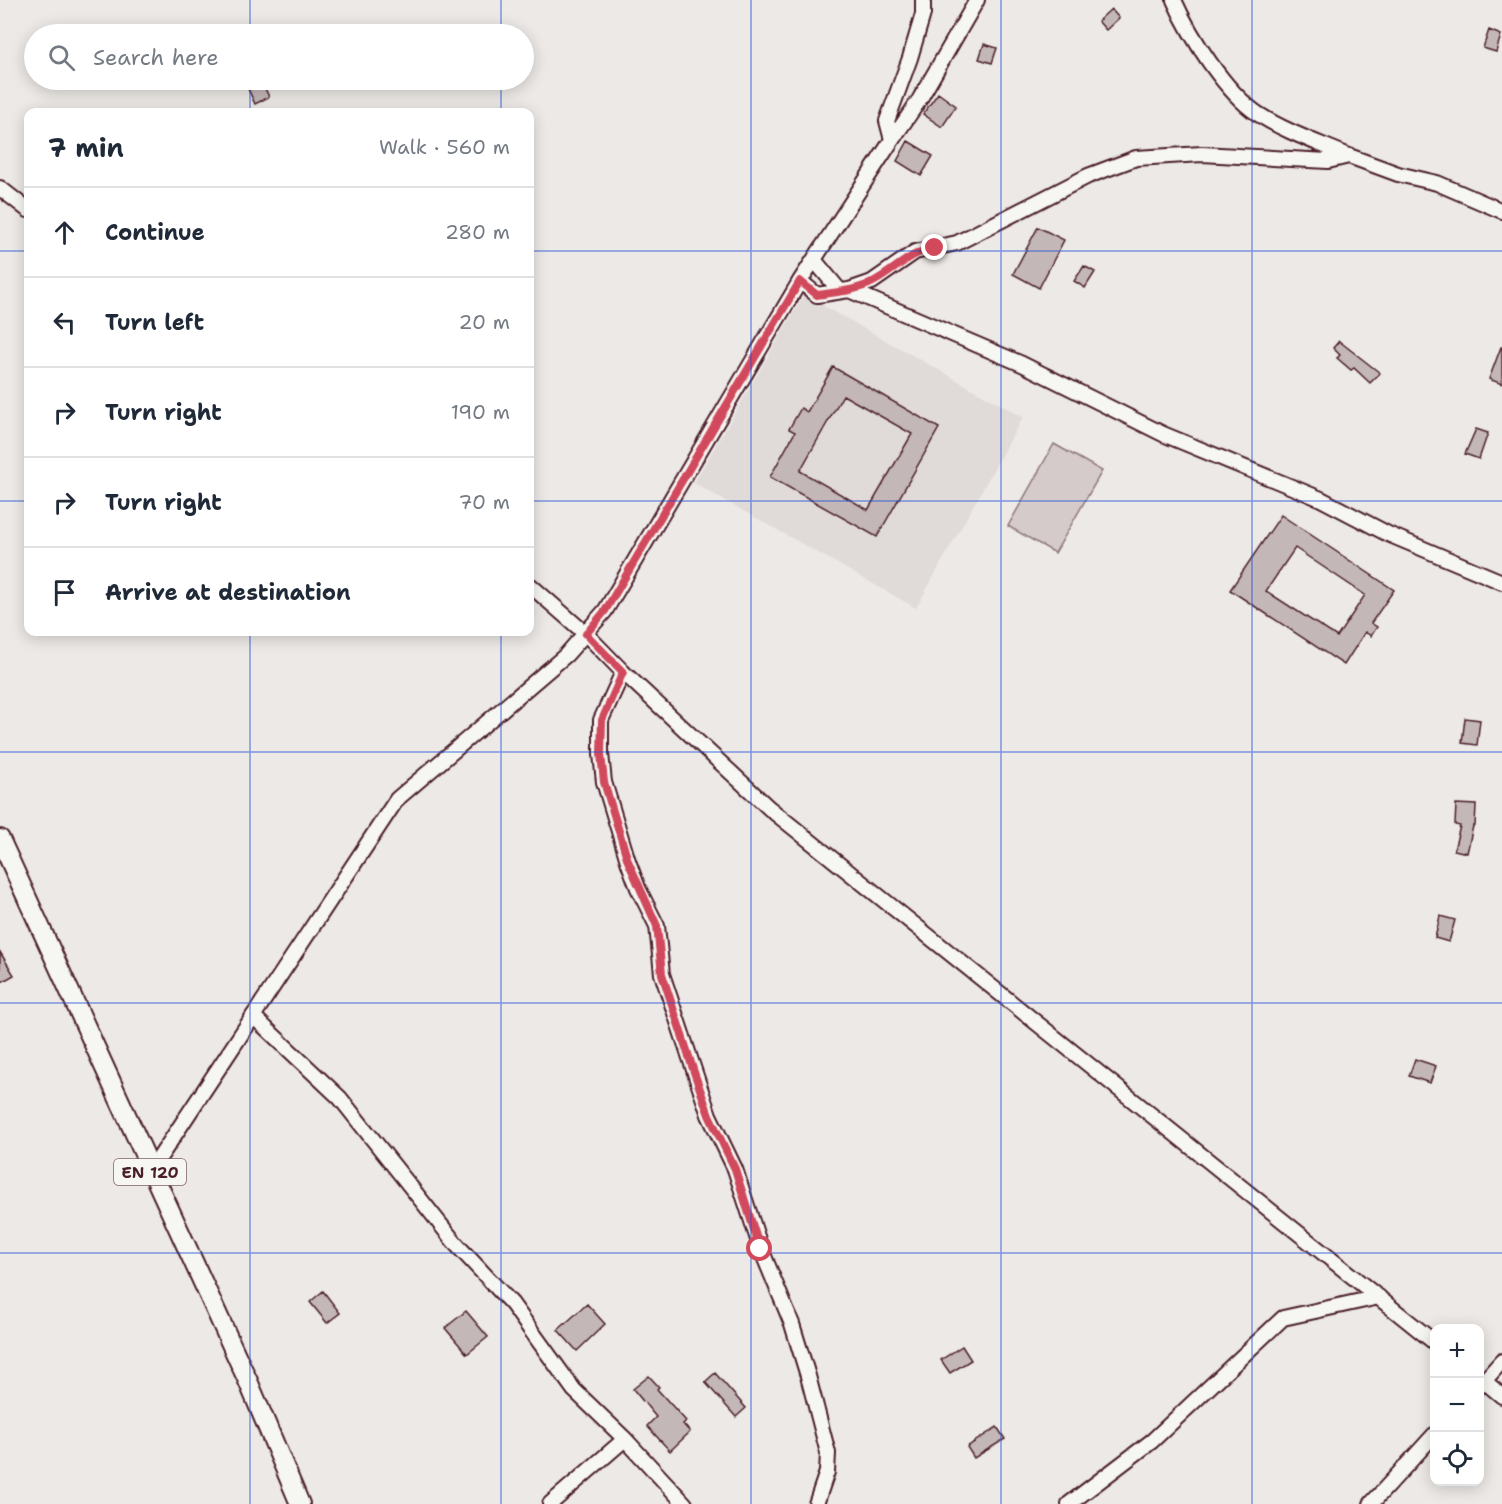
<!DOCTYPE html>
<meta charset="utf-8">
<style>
:root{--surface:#fff;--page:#f2f2f3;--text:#1f2937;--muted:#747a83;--line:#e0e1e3}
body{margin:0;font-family:"Shantell Sans",sans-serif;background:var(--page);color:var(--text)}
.controls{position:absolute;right:18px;bottom:18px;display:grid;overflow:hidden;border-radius:12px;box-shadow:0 3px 15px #0003}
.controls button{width:54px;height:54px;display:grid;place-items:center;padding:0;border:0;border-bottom:2px solid var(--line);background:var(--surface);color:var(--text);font:30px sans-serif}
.stop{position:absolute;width:18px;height:18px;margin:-14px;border:4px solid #d1495b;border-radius:50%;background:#fff}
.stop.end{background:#d1495b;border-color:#fff;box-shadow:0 2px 6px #0008}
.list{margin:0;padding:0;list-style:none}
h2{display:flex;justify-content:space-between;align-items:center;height:78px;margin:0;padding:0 24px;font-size:26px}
h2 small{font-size:20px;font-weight:400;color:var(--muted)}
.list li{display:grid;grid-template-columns:39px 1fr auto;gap:18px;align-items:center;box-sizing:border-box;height:90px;padding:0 24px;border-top:2px solid var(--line)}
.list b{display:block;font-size:22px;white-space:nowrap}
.list em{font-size:20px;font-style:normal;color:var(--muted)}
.icon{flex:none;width:33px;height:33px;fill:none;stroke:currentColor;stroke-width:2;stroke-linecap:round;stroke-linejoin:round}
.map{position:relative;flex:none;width:1502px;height:1504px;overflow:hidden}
.search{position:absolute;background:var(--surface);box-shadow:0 3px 15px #0003;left:24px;top:24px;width:510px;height:66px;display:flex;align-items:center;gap:15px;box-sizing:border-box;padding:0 21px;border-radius:33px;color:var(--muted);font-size:22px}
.panel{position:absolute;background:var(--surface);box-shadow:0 3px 15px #0003;left:24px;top:108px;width:510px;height:528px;border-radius:12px}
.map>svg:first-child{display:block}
.built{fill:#e0dad8}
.green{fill:#d4cbca;stroke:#8f757a;stroke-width:1.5}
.building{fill:#c4b7b7;stroke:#4a1f2b;stroke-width:1.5;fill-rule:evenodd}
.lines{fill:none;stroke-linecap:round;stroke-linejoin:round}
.minor-casing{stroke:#4a1f2b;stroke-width:18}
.major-casing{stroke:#4a1f2b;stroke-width:22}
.minor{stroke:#f6f6f2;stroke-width:14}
.major{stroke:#f6f6f2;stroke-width:18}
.route{stroke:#d1495b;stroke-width:8}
.grid{fill:none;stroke:#1d4ed8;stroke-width:1.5;stroke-opacity:0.55}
.labels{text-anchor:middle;stroke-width:4.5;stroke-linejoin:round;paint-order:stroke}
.shield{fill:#f6f6f2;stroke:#7e6067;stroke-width:1.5}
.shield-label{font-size:16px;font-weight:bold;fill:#4a1f2b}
</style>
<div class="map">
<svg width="1502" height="1504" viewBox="0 0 1502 1504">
<rect width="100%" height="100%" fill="#ece9e6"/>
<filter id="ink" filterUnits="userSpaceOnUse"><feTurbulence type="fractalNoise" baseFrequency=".0167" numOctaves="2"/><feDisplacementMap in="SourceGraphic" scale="12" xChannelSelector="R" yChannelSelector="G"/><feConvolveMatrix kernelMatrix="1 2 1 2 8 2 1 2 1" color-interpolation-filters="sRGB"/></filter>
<g filter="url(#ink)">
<path class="built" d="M 804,295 L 1023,417 L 916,608 L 694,483 Z"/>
<path class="green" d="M 1054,444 L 1102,471 L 1055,553 L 1008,526 Z"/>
<path class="building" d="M 1111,9 L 1119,18 L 1106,30 L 1098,21 Z
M 1489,30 L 1501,35 L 1496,52 L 1483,48 Z
M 984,44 L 997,48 L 992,63 L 979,59 Z
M 244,80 L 261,80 L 269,97 L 255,104 Z
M 938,93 L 956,106 L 942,127 L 923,114 Z
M 908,141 L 933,156 L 921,176 L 897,161 Z
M 1038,227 L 1064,240 L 1039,288 L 1013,274 Z
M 1084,266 L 1095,272 L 1085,288 L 1074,281 Z
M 1339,341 L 1380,373 L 1370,383 L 1354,368 L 1351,370 L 1337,358 L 1340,355 L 1333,348 Z
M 1501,347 L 1502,347 L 1502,384 L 1489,379 Z
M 833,367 L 939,428 L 877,537 L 770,477 L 795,432 L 789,429 L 801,408 L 807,412 ZM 843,395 L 912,434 L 868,510 L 800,471 Z
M 1476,429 L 1488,433 L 1479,459 L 1465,454 Z
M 1281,515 L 1394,590 L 1371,623 L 1377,627 L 1371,636 L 1365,632 L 1344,665 L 1230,590 ZM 1295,548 L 1365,595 L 1337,637 L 1266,591 Z
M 1465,718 L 1480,720 L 1477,745 L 1462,743 Z
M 1456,804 L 1476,805 L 1475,826 L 1473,826 L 1467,853 L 1454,850 L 1460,826 L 1455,825 Z
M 1440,916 L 1455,920 L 1449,942 L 1435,938 Z
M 0,952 L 14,975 L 0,983 Z
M 1415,1059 L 1436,1066 L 1430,1083 L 1409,1076 Z
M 323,1291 L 340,1313 L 327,1323 L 310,1302 Z
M 587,1304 L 605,1324 L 577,1351 L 558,1330 Z
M 466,1311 L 488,1337 L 467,1354 L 445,1328 Z
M 962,1346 L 971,1360 L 950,1373 L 941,1360 Z
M 715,1373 L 746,1408 L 736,1417 L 705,1382 Z
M 649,1376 L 659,1387 L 657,1389 L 686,1421 L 683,1424 L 690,1432 L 670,1451 L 647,1426 L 656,1417 L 633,1389 Z
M 997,1427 L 1005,1439 L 974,1458 L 967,1447 Z"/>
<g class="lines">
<g class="minor-casing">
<path id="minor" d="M 1174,0 C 1190,36 1225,92 1258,114 C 1286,132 1319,143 1349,156
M 892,140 L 918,102 L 977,0
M 0,188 L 28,210
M 815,261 L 840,291
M 800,281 L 817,295 L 849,290 L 872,282 L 915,252 L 957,243 L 1088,176 L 1136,158 L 1202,154 L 1328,161 L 1349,156 L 1398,174 L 1437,183 L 1502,211
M 849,290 L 1022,364 L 1163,434 L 1321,499 L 1388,534 L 1502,582
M 530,585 L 586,634 L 623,672 L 769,808 L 1434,1342
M 623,672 L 601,720 L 601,754 L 604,782 L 628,861 L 638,888 L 657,926 L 662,974 L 709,1115 L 735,1169 L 761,1249 L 792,1324 L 808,1376 L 828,1453 L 827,1472 L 816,1504
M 253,1016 L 340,1098 L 456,1244 L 512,1304 L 574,1390 L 625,1439 L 685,1504
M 150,1172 L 397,799 L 566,655 L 605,611 L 800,281 L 892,140 L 887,121 L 910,58 L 923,14 L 923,0
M 1480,1378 L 1484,1381 L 1502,1361
M 1480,1386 L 1484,1381 L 1502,1396
M 550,1504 L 625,1439
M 1069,1504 L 1152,1441 L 1283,1318 L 1379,1297
M 1371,1504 L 1434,1435"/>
</g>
<g class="major-casing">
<path id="major" d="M 0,839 L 248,1381 L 300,1504"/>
</g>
<use href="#minor" class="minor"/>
<use href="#major" class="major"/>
</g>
</g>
<g class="lines" filter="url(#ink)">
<path class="route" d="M 760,1249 L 735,1169 L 709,1115 L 694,1072 L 662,974 L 657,926 L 628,861 L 604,782 L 601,754 L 602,720 L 623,672 L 586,634 L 605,611 L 800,281 L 817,295 C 836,292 856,291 873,282 C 896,270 909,252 935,248"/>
</g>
<path class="grid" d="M 250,0 L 250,34M 501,0 L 501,34M 751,0 L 751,1504M 1001,0 L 1001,1504M 1252,0 L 1252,1504M 250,80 L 250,112M 501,80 L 501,112M 0,251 L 28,251M 530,251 L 1502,251M 0,501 L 28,501M 530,501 L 1502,501M 250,632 L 250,1504M 501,632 L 501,1504M 0,752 L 1502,752M 0,1003 L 1502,1003M 0,1253 L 1502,1253"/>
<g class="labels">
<rect class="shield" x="114" y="1159" width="72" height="26" rx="4.5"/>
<g class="shield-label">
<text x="150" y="1178">EN 120</text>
</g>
</g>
</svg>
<div class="controls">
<button>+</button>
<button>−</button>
<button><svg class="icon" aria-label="locate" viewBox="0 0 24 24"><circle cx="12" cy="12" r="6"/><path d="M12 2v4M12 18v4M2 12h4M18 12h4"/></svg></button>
</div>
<div class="stop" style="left:760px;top:1249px"></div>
<div class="stop end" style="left:935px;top:248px"></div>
<div class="search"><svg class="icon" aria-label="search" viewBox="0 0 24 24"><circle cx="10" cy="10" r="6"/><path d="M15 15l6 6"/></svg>Search here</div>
<section class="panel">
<h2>7 min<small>Walk · 560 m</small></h2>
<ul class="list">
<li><svg class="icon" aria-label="ahead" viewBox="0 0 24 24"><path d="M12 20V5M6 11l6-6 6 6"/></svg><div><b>Continue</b></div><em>280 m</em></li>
<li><svg class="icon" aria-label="left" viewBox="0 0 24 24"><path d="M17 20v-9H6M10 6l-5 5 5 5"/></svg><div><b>Turn left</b></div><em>20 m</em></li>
<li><svg class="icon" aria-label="right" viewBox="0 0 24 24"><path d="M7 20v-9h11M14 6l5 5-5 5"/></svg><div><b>Turn right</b></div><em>190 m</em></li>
<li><svg class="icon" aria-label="right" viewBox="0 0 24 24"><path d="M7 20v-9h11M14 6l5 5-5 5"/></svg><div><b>Turn right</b></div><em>70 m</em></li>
<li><svg class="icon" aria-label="arrive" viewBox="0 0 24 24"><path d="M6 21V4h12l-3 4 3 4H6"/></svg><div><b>Arrive at destination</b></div></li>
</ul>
</section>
</div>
